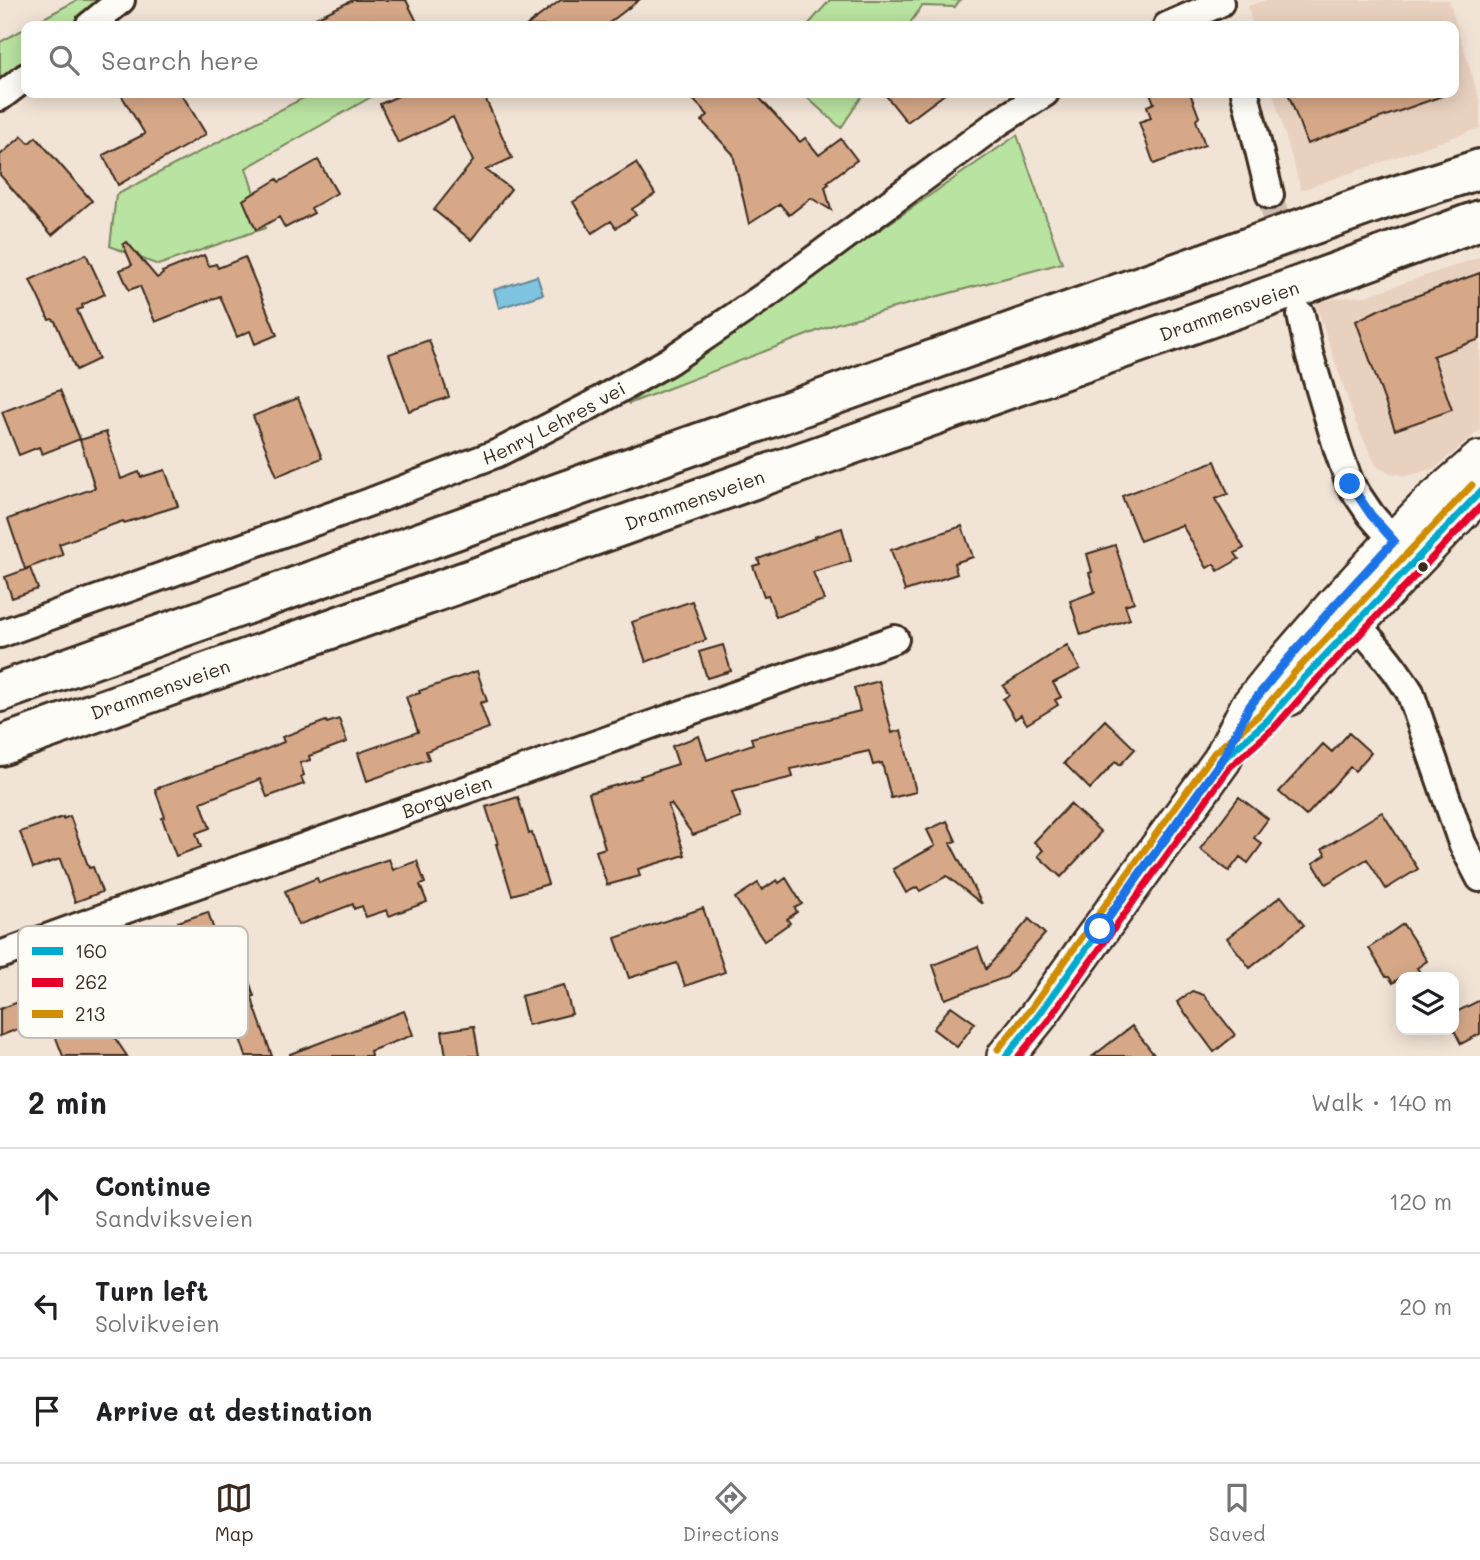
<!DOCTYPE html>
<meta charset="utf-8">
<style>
:root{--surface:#fff;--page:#f6f6f6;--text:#202124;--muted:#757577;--line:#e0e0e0;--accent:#3b2a1e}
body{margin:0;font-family:Mali,sans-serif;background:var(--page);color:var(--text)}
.controls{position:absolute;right:21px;bottom:21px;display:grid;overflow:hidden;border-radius:14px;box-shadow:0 4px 18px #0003}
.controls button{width:63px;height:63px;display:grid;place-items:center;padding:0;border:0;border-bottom:2px solid var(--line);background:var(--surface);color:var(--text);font:35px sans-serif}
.stop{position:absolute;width:21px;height:21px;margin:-16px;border:5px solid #1a73e8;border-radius:50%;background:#fff}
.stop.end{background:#1a73e8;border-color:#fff;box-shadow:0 2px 7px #0008}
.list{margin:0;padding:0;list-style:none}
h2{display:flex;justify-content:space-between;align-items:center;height:91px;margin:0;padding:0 28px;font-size:30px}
h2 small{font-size:23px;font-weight:400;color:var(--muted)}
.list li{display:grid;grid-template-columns:46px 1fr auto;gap:21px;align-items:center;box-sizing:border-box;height:105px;padding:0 28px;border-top:2px solid var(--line)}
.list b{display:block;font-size:26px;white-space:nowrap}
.list p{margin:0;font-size:23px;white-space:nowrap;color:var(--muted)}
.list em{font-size:23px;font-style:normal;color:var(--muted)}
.icon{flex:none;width:38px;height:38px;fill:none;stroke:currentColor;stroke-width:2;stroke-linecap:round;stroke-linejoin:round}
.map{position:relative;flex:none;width:1480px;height:1056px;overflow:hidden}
.search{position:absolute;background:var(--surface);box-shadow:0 4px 18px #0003;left:21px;right:21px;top:21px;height:77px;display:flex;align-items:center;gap:18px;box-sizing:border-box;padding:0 24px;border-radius:14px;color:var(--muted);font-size:26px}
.sheet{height:406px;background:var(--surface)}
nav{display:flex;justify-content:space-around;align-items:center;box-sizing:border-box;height:98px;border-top:2px solid var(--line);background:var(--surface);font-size:19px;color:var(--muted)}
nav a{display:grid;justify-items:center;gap:4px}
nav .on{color:var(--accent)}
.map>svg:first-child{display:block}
.built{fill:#e9d1bf}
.green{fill:#b9e3a0;stroke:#7a865f;stroke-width:2}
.water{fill:#7ec3df;stroke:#638692;stroke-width:2}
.building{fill:#d6a888;stroke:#3b2a1e;stroke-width:2}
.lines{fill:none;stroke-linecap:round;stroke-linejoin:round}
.street-tunnel{stroke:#cdbeb1;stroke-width:26;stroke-dasharray:26 13;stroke-linecap:butt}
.street-casing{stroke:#3b2a1e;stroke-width:32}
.secondary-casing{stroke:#3b2a1e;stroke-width:42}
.highway-casing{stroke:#3b2a1e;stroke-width:44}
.street{stroke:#fdfcf7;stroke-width:26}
.secondary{stroke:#fdfcf7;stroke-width:37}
.highway{stroke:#fdfcf7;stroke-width:38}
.bus-1-casing{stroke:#fdfcf7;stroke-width:12}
.bus-2-casing{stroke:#fdfcf7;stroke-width:12}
.bus-3-casing{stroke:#fdfcf7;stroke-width:12}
.bus-1{stroke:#00a9ce;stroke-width:7}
.bus-2{stroke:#e4002b;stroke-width:7}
.bus-3{stroke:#d18d06;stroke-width:7}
.route{stroke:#1a73e8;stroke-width:9}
.bus-dot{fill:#3b2a1e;stroke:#fdfcf7;stroke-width:2.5}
.labels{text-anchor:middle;stroke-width:5;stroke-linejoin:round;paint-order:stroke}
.street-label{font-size:19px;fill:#3b2a1e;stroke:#fdfcf7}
.key{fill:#fdfcf7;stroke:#c3bdb6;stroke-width:2}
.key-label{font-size:19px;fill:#3b2a1e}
</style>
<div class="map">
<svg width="1480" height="1056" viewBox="0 0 1480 1056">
<rect width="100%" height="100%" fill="#f1e3d6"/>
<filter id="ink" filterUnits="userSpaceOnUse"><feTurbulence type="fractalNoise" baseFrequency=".0143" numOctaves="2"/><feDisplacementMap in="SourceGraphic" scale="14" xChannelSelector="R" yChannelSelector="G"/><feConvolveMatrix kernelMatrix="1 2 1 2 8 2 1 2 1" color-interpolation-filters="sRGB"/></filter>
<g filter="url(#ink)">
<path class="built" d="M 1266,0 L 1449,0 L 1480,102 L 1480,128 L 1301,190 L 1273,93 L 1454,93 L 1454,26 L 1253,26 L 1248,6 Z
M 1480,257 L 1480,430 L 1435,468 L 1407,476 L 1390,473 L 1376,466 L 1355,421 L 1316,304 L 1329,299 L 1366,296 Z"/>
<path class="green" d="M 77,0 L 101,0 L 88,26 L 29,26 Z
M 830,0 L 960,0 L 955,7 L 922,6 L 908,26 L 807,26 Z
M 26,28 L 26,73 L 0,93 L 0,42 Z
M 313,93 L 378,93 L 246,168 L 265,228 L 158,265 L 110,246 L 116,195 Z
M 802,93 L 864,93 L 841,128 Z
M 1017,135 L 1062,263 L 838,323 L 628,404 Z"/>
<path class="water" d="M 537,276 L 543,294 L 499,308 L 494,290 Z"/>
<path class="building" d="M 353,0 L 406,0 L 419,26 L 299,26 Z
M 561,0 L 639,0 L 605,26 L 526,26 Z
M 120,93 L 181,93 L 206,134 L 118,185 L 103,155 L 145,134 Z
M 405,93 L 483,93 L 512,158 L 486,170 L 511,189 L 471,240 L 434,210 L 473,161 L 453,117 L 398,143 L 380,104 Z
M 687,93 L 755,93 L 800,142 L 805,138 L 819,155 L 841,139 L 857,160 L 827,182 L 829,184 L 825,187 L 831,210 L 811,198 L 789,215 L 780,204 L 749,224 L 733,154 L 702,121 L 708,115 Z
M 884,93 L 946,93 L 907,122 Z
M 1150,93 L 1190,93 L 1199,117 L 1196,120 L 1205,145 L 1154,164 L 1139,122 L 1151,118 L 1147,106 L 1154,103 Z
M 1288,93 L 1442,93 L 1442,96 L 1307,144 Z
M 22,136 L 29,143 L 36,137 L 92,201 L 52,235 L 0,175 L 0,155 Z
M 318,160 L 337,193 L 311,208 L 314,213 L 285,228 L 279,217 L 256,230 L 243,200 L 277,179 L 279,182 Z
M 636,163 L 655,194 L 632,209 L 636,215 L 616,228 L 611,221 L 592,233 L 573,202 Z
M 127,242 L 157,278 L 163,274 L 162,272 L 204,255 L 209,266 L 216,264 L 218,268 L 245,257 L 277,335 L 255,344 L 250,331 L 237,337 L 220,296 L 155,322 L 140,286 L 129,290 L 120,270 L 132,265 L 123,244 Z
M 86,254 L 105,294 L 82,305 L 83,308 L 77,310 L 99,359 L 76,370 L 55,321 L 52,319 L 49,320 L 30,280 Z
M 1480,273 L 1480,339 L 1433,356 L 1452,410 L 1395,430 L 1356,321 L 1380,309 Z
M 429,340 L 449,397 L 409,411 L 389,354 Z
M 60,390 L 80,439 L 42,454 L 39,447 L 19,455 L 2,412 Z
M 298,398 L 322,458 L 277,476 L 253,416 Z
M 106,432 L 121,479 L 139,472 L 141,477 L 165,470 L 178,506 L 124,523 L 123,521 L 59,544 L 63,555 L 25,569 L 8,519 L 95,488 L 80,440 Z
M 1215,461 L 1228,494 L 1215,499 L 1244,548 L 1235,553 L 1239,559 L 1218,571 L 1214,564 L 1207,568 L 1182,525 L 1140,541 L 1122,496 Z
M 962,526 L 973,557 L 954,563 L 957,574 L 905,591 L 891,550 Z
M 842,528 L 851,561 L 813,572 L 824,600 L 776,617 L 768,595 L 764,596 L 753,566 L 760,564 L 758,559 L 815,538 L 814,537 Z
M 1115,545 L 1134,602 L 1125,605 L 1130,619 L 1081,635 L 1070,601 L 1095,592 L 1089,573 L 1092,572 L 1087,554 Z
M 30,568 L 38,589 L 12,598 L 5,577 Z
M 692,601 L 706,640 L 646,662 L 632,622 Z
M 723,645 L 731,671 L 707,678 L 699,652 Z
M 1067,645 L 1080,669 L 1053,683 L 1061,697 L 1055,700 L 1058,705 L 1027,724 L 1021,715 L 1015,719 L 1003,699 L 1009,695 L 1003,686 Z
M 477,671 L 487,701 L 480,703 L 489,728 L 426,751 L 429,759 L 367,781 L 358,753 L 418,732 L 406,697 L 420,693 L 419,691 Z
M 879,681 L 892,733 L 901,730 L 916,792 L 891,798 L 882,763 L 873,765 L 869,751 L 791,769 L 793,777 L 732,792 L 741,818 L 693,835 L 671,804 L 668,805 L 685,855 L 638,869 L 640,876 L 607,885 L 596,851 L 605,848 L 589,793 L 641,778 L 640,776 L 678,764 L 672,746 L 699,736 L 707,760 L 753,744 L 751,738 L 860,711 L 854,688 Z
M 339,719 L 347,742 L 309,756 L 310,760 L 300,763 L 304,775 L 301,777 L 304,784 L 267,797 L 260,779 L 201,802 L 210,828 L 196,833 L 201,847 L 176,856 L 162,818 L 165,817 L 155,789 L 252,755 L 284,742 L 282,737 L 326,721 L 327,723 Z
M 1105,720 L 1135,749 L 1120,765 L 1116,761 L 1090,789 L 1064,763 Z
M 1349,733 L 1371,753 L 1355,771 L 1350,767 L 1306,816 L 1279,792 L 1323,744 L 1332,752 Z
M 518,797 L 529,834 L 532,833 L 548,884 L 512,895 L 496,844 L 498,844 L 486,807 Z
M 1239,797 L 1268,819 L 1254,838 L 1262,844 L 1248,863 L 1240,857 L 1229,871 L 1200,849 Z
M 1070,804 L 1101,832 L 1097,836 L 1098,837 L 1061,877 L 1038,856 L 1043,850 L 1034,842 Z
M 1382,812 L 1418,869 L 1386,889 L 1367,859 L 1326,884 L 1313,863 L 1326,855 L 1322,849 Z
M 70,816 L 89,868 L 93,867 L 102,892 L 75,902 L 60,859 L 33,868 L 20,832 L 63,817 L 63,819 Z
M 947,821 L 956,841 L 950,843 L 982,904 L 947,876 L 920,891 L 917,887 L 906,893 L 893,869 L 935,846 L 927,830 Z
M 389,859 L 393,870 L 417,861 L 425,883 L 420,885 L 427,902 L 389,916 L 387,910 L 366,917 L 362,906 L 354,909 L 353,904 L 298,925 L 285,891 L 317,878 L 319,883 Z
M 786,878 L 802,904 L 795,908 L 797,912 L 787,919 L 790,923 L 764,941 L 735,898 L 758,883 L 762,890 L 777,880 L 779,883 Z
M 1281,896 L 1304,925 L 1250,968 L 1227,938 Z
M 703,908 L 725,972 L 685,986 L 677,963 L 629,978 L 615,938 Z
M 208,912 L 219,945 L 236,940 L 254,996 L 252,997 L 254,1005 L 272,1056 L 246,1056 L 231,1013 L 225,1015 L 223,1006 L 214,1009 L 202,972 L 196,975 L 178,922 Z
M 1029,919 L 1045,934 L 1007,977 L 945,999 L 933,965 L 978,947 L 986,969 Z
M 1403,924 L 1427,961 L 1417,968 L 1423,977 L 1401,977 L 1393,983 L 1389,977 L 1386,977 L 1369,948 Z
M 88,941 L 98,968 L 99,967 L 100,970 L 113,965 L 124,996 L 112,1001 L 113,1004 L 96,1010 L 127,1056 L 63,1056 L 48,1017 L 0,1036 L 0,1009 L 40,994 L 38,991 L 71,978 L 61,950 Z
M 564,985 L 572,1014 L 528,1025 L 521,996 Z
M 1192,991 L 1204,995 L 1235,1035 L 1214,1052 L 1177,1002 Z
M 1480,1000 L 1480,1034 L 1461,1044 L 1454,1030 L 1454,1013 Z
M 951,1006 L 975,1023 L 957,1047 L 933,1029 Z
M 404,1011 L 413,1035 L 370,1051 L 371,1056 L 290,1056 L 290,1054 Z
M 474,1026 L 479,1056 L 446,1056 L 442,1031 Z
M 1132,1026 L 1155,1056 L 1093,1056 Z"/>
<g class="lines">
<path class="street-tunnel" d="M 1270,195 L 1298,303"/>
<g class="street-casing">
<g id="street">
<path d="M 89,26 L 121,0"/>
<path d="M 1167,26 L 1220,3"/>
<path d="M 1245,93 L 1270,195"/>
<path d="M 0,97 L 26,77"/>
<path d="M 1301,315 L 1309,353 L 1338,450 L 1350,484 L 1371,515 L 1404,553"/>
<path d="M 1344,613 C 1369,636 1392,663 1410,692 L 1462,843 L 1480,878"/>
<path id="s1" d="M 0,634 L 370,502 L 498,453 L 586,408 L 669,361 L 766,295 L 999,122 L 1045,93"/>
<path id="s2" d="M 0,955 L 110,915 L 895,639"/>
</g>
</g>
<g class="secondary-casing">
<path id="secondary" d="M 1288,697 L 1413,562 L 1480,492
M 1006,1056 L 1038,1016 L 1222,760 L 1249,707 L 1283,665 L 1335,605 L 1394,541 L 1432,502 L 1480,460"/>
</g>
<g class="highway-casing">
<g id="highway">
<path d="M 0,692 L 1376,202 L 1480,169"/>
<path id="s3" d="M 0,746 L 1299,286 L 1480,220"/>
</g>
</g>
<use href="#street" class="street"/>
<use href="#secondary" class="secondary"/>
<use href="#highway" class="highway"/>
<g class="bus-1-casing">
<path id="bus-1" d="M 1006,1056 L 1038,1016 L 1222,760 L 1267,721 L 1303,679 L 1480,492"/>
</g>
<g class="bus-2-casing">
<path id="bus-2" d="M 1019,1056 L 1047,1022 L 1230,767 L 1274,728 L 1311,686 L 1480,507"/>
</g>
<g class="bus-3-casing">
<path id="bus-3" d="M 998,1049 L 1030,1010 L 1214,753 L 1260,714 L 1295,672 L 1472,485"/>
</g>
<use href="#bus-1" class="bus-1"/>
<use href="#bus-2" class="bus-2"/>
<use href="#bus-3" class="bus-3"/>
</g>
</g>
<g class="lines" filter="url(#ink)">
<path class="route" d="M 1100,929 L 1222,760 L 1249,707 L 1283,665 L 1335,605 L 1394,541 L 1371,515 L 1350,484"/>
</g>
<circle class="bus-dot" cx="1423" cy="567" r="6"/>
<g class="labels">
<g class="street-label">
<text dy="7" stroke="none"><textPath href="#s3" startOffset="1304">Drammensveien</textPath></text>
<text dy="7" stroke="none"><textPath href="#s1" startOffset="593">Henry Lehres vei</textPath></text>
<text dy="7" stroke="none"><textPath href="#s3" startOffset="737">Drammensveien</textPath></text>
<text dy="7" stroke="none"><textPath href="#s3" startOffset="170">Drammensveien</textPath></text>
<text dy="7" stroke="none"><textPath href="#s2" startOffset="474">Borgveien</textPath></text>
</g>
</g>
<rect x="18" y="926" width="230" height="112" rx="10" class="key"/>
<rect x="32" y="947" width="31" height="8" fill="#00a9ce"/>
<rect x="32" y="978" width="31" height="9" fill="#e4002b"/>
<rect x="32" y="1010" width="31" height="8" fill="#d18d06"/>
<g class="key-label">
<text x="75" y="958">160</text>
<text x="75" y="989">262</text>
<text x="75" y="1021">213</text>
</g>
</svg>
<div class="controls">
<button><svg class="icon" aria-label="layers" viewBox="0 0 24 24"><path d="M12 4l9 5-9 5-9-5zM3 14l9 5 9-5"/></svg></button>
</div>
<div class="stop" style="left:1100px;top:929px"></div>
<div class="stop end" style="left:1350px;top:484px"></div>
<div class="search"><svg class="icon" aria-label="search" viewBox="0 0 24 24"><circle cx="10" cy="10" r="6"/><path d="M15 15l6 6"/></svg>Search here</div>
</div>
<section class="sheet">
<h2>2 min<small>Walk · 140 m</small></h2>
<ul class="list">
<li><svg class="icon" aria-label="ahead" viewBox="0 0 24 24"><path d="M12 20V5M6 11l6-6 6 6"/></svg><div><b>Continue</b><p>Sandviksveien</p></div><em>120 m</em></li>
<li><svg class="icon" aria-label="left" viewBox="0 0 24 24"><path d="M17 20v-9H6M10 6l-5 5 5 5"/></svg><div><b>Turn left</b><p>Solvikveien</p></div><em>20 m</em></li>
<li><svg class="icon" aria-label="arrive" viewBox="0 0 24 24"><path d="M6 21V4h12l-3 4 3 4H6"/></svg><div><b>Arrive at destination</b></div></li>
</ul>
</section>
<nav>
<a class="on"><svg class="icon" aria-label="map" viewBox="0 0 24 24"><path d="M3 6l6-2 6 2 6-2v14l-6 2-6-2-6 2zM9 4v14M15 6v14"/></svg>Map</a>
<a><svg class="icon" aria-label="directions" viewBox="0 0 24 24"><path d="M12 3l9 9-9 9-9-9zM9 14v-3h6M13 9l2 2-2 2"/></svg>Directions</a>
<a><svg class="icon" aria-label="saved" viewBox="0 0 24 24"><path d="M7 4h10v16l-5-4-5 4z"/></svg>Saved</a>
</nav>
